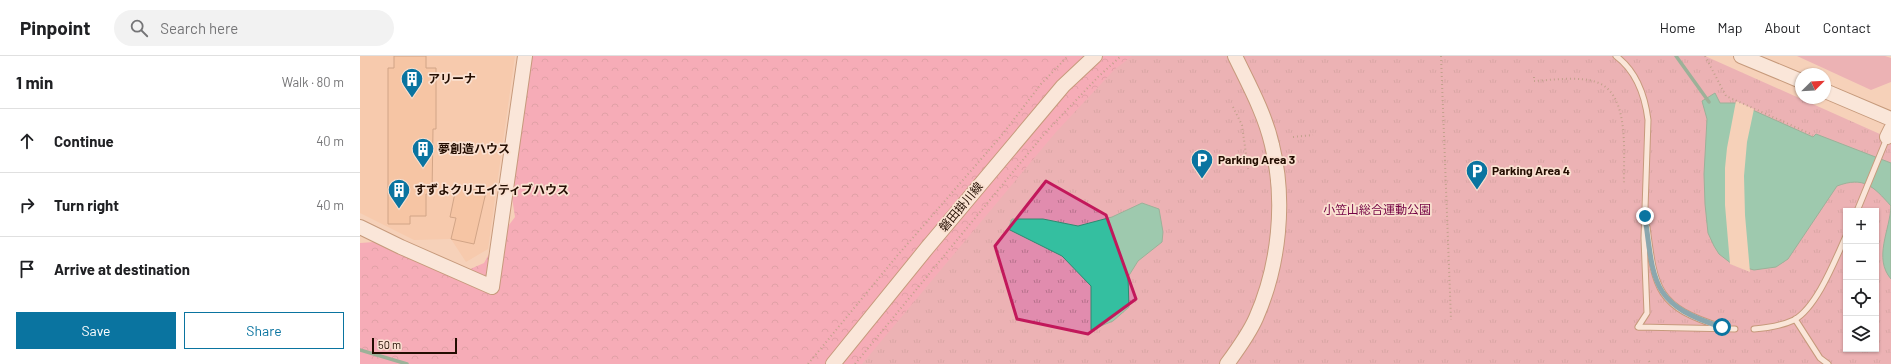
<!DOCTYPE html>
<meta charset="utf-8">
<style>
:root{--surface:#fff;--page:#f2f2f2;--text:#202124;--muted:#757577;--line:#e0e0e0;--accent:#0a74a0}
body{margin:0;font-family:Barlow,"Noto Sans JP",sans-serif;background:var(--page);color:var(--text)}
.controls{position:absolute;right:12px;bottom:12px;display:grid;overflow:hidden;border-radius:0px;box-shadow:0 1px 3px #0004}
.controls button{width:36px;height:36px;display:grid;place-items:center;padding:0;border:0;border-bottom:1px solid var(--line);background:var(--surface);color:var(--text);font:20px sans-serif}
.compass{position:absolute;left:1435px;top:12px;width:36px;height:36px;border-radius:50%;background:var(--surface);box-shadow:0 1px 3px #0004;rotate:66deg}
.scale{position:absolute;left:12px;bottom:10px;width:85px;box-sizing:border-box;padding-left:4px;border:2px solid #230d01;border-top:0;font-size:11px;line-height:14px;white-space:nowrap;color:#230d01;-webkit-text-stroke:3px #fae1d1;paint-order:stroke}
.stop{position:absolute;width:12px;height:12px;margin:-9px;border:3px solid #0a74a0;border-radius:50%;background:#fff}
.stop.end{background:#0a74a0;border-color:#fff;box-shadow:0 1px 4px #0008}
.list{margin:0;padding:0;list-style:none}
h2{display:flex;justify-content:space-between;align-items:center;height:52px;margin:0;padding:0 16px;font-size:17px}
h2 small{font-size:13px;font-weight:400;color:var(--muted)}
.list li{display:grid;grid-template-columns:26px 1fr auto;gap:12px;align-items:center;box-sizing:border-box;height:64px;padding:0 16px;border-top:1px solid var(--line)}
.list b{display:block;font-size:15px;white-space:nowrap}
.list em{font-size:13px;font-style:normal;color:var(--muted)}
.actions{display:flex;gap:8px;padding:12px 16px}
.actions a{flex:1;padding:9px 0;border:1px solid var(--accent);border-radius:0px;text-align:center;font-size:14px;color:var(--accent)}
.actions .main{background:var(--accent);color:#fff}
.icon{flex:none;width:22px;height:22px;fill:none;stroke:currentColor;stroke-width:2;stroke-linecap:round;stroke-linejoin:round}
.map{position:relative;flex:none;width:1531px;height:308px;overflow:hidden}
header{display:flex;align-items:center;gap:24px;box-sizing:border-box;height:56px;padding:0 20px;background:var(--surface);border-bottom:1px solid var(--line)}
header strong{font-size:19px}
nav{display:flex;gap:22px;margin-inline-start:auto;font-size:14px}
.search{width:280px;height:36px;background:var(--page);display:flex;align-items:center;gap:10px;box-sizing:border-box;padding:0 14px;border-radius:22px;color:var(--muted);font-size:15px}
main{display:flex}
aside{flex:1;background:var(--surface)}
.map>svg:first-child{display:block}
.built{fill:#f8c19d}
.green{fill:#e18cae}
.forest{fill:url(#forest-crowns)}
.park{fill:url(#park-tufts);fill-rule:evenodd}
.water{fill:#34bfa0;stroke:#2f8a70}
.pier{fill:#f6d1b9}
.lines{fill:none;stroke-linecap:round;stroke-linejoin:round}
.stream{stroke:#2f8a70;stroke-width:3.5}
.building{fill:#f5b58b;stroke:#a66e48}
.lane-casing{stroke:#8d5731;stroke-width:7}
.secondary-casing{stroke:#8d5731;stroke-width:16}
.path{stroke:#836655;stroke-width:2;stroke-dasharray:1 3;stroke-linecap:butt}
.lane{stroke:#fff;stroke-width:5}
.secondary{stroke:#fff;stroke-width:14}
.route{stroke:#0a74a0;stroke-width:5}
.marked{fill:none;stroke:#c2185b;stroke-width:3;stroke-linejoin:round}
.labels{text-anchor:middle;stroke-width:3.5;stroke-linejoin:round;paint-order:stroke}
.poi-label{font-size:12px;font-weight:bold;fill:#230d01;stroke:#fae1d1;text-anchor:start}
.street-label{font-size:12px;fill:#230d01;stroke:#fae1d1}
.park-label{font-size:12px;fill:#740444;stroke:#fae1d1}
</style>
<header>
<strong>Pinpoint</strong>
<div class="search"><svg class="icon" aria-label="search" viewBox="0 0 24 24"><circle cx="10" cy="10" r="6"/><path d="M15 15l6 6"/></svg>Search here</div>
<nav><a>Home</a><a>Map</a><a>About</a><a>Contact</a></nav>
</header>
<main>
<aside>
<h2>1 min<small>Walk · 80 m</small></h2>
<ul class="list">
<li><svg class="icon" aria-label="ahead" viewBox="0 0 24 24"><path d="M12 20V5M6 11l6-6 6 6"/></svg><div><b>Continue</b></div><em>40 m</em></li>
<li><svg class="icon" aria-label="right" viewBox="0 0 24 24"><path d="M7 20v-9h11M14 6l5 5-5 5"/></svg><div><b>Turn right</b></div><em>40 m</em></li>
<li><svg class="icon" aria-label="arrive" viewBox="0 0 24 24"><path d="M6 21V4h12l-3 4 3 4H6"/></svg><div><b>Arrive at destination</b></div></li>
</ul>
<div class="actions"><a class="main">Save</a><a>Share</a></div>
</aside>
<div class="map">
<svg width="1531" height="308" viewBox="0 0 1531 308">
<defs>
<pattern id="forest-crowns" width="20" height="18" patternUnits="userSpaceOnUse"><rect width="20" height="18" fill="#f67fb3"/><path d="M2 6a3 3 0 1 1 6 0M12 15a3 3 0 1 1 6 0" fill="none" stroke="#c7668f"/></pattern>
<pattern id="park-tufts" width="24" height="20" patternUnits="userSpaceOnUse"><rect width="24" height="20" fill="#e18cae"/><path d="M3 7l-1-3M5 7V3M7 7l1-3M15 17l-1-3M17 17v-4M19 17l1-3" fill="none" stroke="#b6718b"/></pattern>
</defs>
<rect width="100%" height="100%" fill="#f6d1b9"/>
<path class="built" d="M 0,0 L 155,0 L 128,193 L 106,206 L 91,183 L 54,184 L 0,157 Z"/>
<path class="green" d="M 1437,0 L 1525,0 L 1531,2 L 1531,26 L 1511,34 Z"/>
<path class="forest" d="M 165,0 L 862,0 L 1001,308 L 0,308 L 0,187 L 28,185 L 108,214 L 124,207 L 134,189 L 155,161 L 148,116 Z"/>
<path class="park" d="M 772,0 L 1345,0 L 1531,83 L 1531,308 L 502,308 L 696,76 L 754,14 ZM 1486,155 L 1516,155 L 1516,293 L 1486,293 Z"/>
<path class="water" d="M 1355,37 L 1360,47 L 1377,47 L 1453,81 L 1456,78 L 1531,107 L 1531,223 C 1513,202 1530,174 1531,150 C 1513,130 1504,120 1477,130 L 1428,203 L 1416,211 L 1394,214 L 1372,208 L 1359,198 L 1354,190 L 1348,177 L 1345,148 L 1344,118 L 1347,63 L 1342,45 Z
M 782,147 L 799,153 L 803,176 L 802,186 L 778,205 L 768,221 L 769,251 L 753,265 L 731,274 L 731,230 L 702,200 L 648,173 L 652,163 L 683,163 L 718,170 L 752,161 Z"/>
<path class="pier" d="M 1376,45 L 1394,53 L 1387,86 L 1384,120 L 1385,159 L 1390,216 L 1370,208 L 1365,149 L 1365,112 L 1367,92 Z"/>
<g class="lines">
<path class="stream" d="M 1316,0 L 1349,46
M 0,294 L 47,308"/>
</g>
<path class="building" d="M 34,0 L 66,0 L 66,12 L 76,12 L 76,73 L 73,73 L 72,138 L 66,138 L 66,160 L 50,160 L 50,168 L 28,168 L 28,12 L 34,12 Z
M 100,131 L 126,136 L 114,188 L 91,183 L 96,162 L 90,161 L 96,132 L 100,132 Z"/>
<g class="lines">
<g class="lane-casing">
<path id="lane" d="M 1256,0 C 1276,15 1285,40 1288,64 L 1284,182 L 1287,257 L 1278,271
M 1497,155 L 1527,82
M 1287,171 C 1295,234 1297,251 1362,271
M 1435,263 L 1460,302 L 1468,308
M 1278,271 L 1375,273
M 1394,273 C 1408,272 1421,270 1434,264 C 1457,251 1475,204 1486,180"/>
</g>
<g class="secondary-casing">
<path id="secondary" d="M 1381,0 L 1441,25
M 1465,35 L 1531,63
M 1527,81 L 1531,73
M 0,171 L 41,191 L 132,231 L 165,0
M 473,308 L 567,192 L 703,30 L 735,0
M 867,308 C 878,293 889,278 896,262 C 919,210 926,145 912,89 C 905,58 889,29 875,0"/>
</g>
<path class="path" d="M 1081,0 L 1091,264
M 1345,0 L 1366,40 L 1453,79
M 1174,21 L 1174,25 C 1192,24 1220,20 1236,26 C 1271,37 1263,99 1264,129
M 873,51 L 882,69 L 888,113
M 933,81 L 953,79
M 1289,305 L 1291,308
M 448,308 L 537,200 L 642,79 L 681,28 L 708,0
M 495,308 L 685,77 L 738,21 L 761,0"/>
<use href="#lane" class="lane"/>
<use href="#secondary" class="secondary"/>
</g>
<g class="lines">
<path class="route" d="M 1285,160 C 1294,227 1291,249 1362,271"/>
</g>
<path d="M0 0H1531V308H0ZM 686,125 L 746,159 L 776,243 L 728,278 L 657,263 L 635,190 Z" fill="#f6d1b9" fill-opacity=".55" fill-rule="evenodd"/>
<path class="marked" d="M 686,125 L 746,159 L 776,243 L 728,278 L 657,263 L 635,190 Z"/>
<defs>
<g id="building-pin" transform="scale(1.15)"><path d="M0 17L-7.5 6A9.5 9.5 0 1 1 7.5 6Z" fill="#0a74a0" stroke="#fae1d1"/><path d="M-4-6H4V6H1V3H-1V6H-4ZM-2.5-4.3h1.7v1.8h-1.7ZM.8-4.3h1.7v1.8H.8ZM-2.5-1h1.7V.8h-1.7ZM.8-1h1.7V.8H.8Z" fill="#fff"/></g>
<g id="parking-pin" transform="scale(1.15)"><path d="M0 17L-7.5 6A9.5 9.5 0 1 1 7.5 6Z" fill="#0a74a0" stroke="#fae1d1"/><path d="M-3.5-5.5H1a3.5 3.5 0 0 1 0 7H-1V5.5H-3.5ZM-1-3.4V-.6H.8a1.4 1.4 0 0 0 0-2.8Z" fill="#fff"/></g>
</defs>
<g fill-rule="evenodd">
<use href="#building-pin" x="52" y="23"/>
<use href="#building-pin" x="63" y="93"/>
<use href="#parking-pin" x="842" y="104"/>
<use href="#parking-pin" x="1117" y="115"/>
<use href="#building-pin" x="39" y="134"/>
</g>
<g class="labels">
<g class="poi-label">
<text x="68" y="27">アリーナ</text>
<text x="78" y="97">夢創造ハウス</text>
<text x="858" y="108">Parking Area 3</text>
<text x="1132" y="119">Parking Area 4</text>
<text x="54" y="138">すずよクリエイティブハウス</text>
</g>
<g class="street-label">
<text transform="translate(601 151) rotate(-50)" y="4">磐田掛川線</text>
</g>
<g class="park-label">
<text x="1017" y="158">小笠山総合運動公園</text>
</g>
</g>
</svg>
<div class="controls">
<button>+</button>
<button>−</button>
<button><svg class="icon" aria-label="locate" viewBox="0 0 24 24"><circle cx="12" cy="12" r="6"/><path d="M12 2v4M12 18v4M2 12h4M18 12h4"/></svg></button>
<button><svg class="icon" aria-label="layers" viewBox="0 0 24 24"><path d="M12 4l9 5-9 5-9-5zM3 14l9 5 9-5"/></svg></button>
</div>
<svg class="compass" viewBox="-18 -18 36 36"><path d="M0-13l5 13h-10z" fill="#e53935"/><path d="M0 13l5-13h-10z" fill="#757577"/></svg>
<div class="scale">50 m</div>
<div class="stop" style="left:1362px;top:271px"></div>
<div class="stop end" style="left:1285px;top:160px"></div>
</div>
</main>
